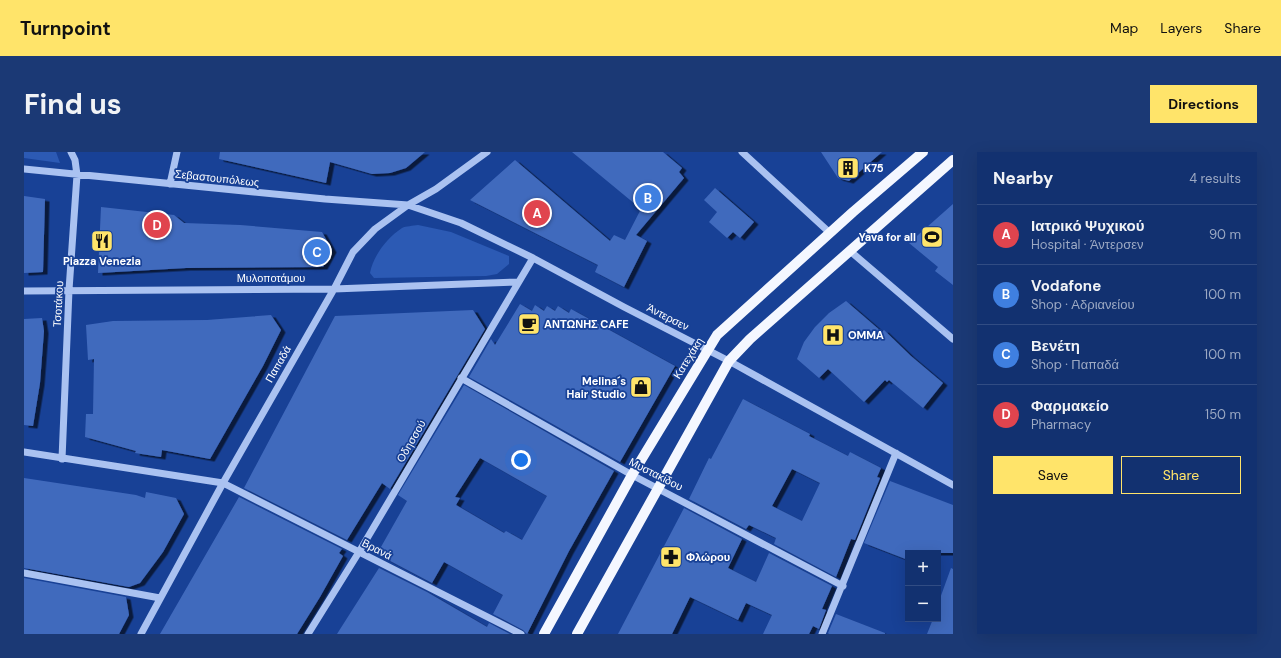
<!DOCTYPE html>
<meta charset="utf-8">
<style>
:root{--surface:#123170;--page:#1b3975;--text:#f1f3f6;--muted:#9ca9c3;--line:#314c83;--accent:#ffe46a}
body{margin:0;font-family:"DM Sans",sans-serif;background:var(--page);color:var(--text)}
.controls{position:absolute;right:12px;bottom:12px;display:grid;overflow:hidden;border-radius:0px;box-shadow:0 4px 16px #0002}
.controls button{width:36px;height:36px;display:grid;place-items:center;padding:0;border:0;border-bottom:1px solid var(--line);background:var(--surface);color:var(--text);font:20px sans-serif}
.you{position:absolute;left:497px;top:308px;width:14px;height:14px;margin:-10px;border:3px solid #fff;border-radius:50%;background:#1a73e8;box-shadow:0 0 0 6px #1a73e833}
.badge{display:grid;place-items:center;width:26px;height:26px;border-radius:50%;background:var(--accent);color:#fff;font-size:13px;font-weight:700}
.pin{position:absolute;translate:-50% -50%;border:2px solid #fff;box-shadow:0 1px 4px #0006}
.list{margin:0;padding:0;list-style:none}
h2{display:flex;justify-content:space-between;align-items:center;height:52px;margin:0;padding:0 16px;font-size:17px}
h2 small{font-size:13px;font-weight:400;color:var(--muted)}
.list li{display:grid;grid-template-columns:26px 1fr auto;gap:12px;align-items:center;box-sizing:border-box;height:60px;padding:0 16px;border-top:1px solid var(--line)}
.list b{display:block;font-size:15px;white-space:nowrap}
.list p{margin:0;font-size:13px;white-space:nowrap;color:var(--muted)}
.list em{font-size:13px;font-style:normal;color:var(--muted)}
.actions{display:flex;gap:8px;padding:12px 16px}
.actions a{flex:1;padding:9px 0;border:1px solid var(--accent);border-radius:0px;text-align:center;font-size:14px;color:var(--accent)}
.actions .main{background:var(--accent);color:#111}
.map{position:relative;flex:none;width:929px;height:482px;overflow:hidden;border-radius:0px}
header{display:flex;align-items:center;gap:24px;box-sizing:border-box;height:56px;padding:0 20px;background:var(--accent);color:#111}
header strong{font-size:19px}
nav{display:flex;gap:22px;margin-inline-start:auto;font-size:14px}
.intro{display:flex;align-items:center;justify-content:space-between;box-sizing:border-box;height:96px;padding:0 24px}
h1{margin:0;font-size:28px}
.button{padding:10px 18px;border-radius:0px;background:var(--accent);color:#111;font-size:14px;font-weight:700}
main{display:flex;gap:24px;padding:0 24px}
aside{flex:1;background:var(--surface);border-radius:0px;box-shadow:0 4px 16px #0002}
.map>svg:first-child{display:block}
.green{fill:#2c5ab4}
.building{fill:#416abd;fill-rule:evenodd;filter:url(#shadow)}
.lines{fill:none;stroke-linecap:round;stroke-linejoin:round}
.minor{stroke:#aac2f1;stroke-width:7}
.major{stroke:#f4f7ff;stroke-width:10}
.labels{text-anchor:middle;stroke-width:3.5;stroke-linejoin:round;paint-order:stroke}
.poi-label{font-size:11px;font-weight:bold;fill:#fff;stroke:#184196;text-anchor:start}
.street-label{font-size:11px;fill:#fff;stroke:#184196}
</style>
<header>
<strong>Turnpoint</strong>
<nav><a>Map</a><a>Layers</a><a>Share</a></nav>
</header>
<div class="intro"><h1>Find us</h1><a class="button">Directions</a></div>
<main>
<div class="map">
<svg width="929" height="482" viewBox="0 0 929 482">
<defs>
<filter id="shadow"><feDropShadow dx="4.5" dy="2.5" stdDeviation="0" flood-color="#0009"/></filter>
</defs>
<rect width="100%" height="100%" fill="#184196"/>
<path class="green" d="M 0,0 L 32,0 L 36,11 L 0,6 Z
M 394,73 L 427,80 L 485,104 L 485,112 L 473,122 L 462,124 L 350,126 L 346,121 C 349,104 363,86 378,76 C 382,74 389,74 394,73 Z"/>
<path class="building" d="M 196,0 L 401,0 L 382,16 L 366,21 L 348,22 L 306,10 L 302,31 L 195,7 Z
M 548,0 L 639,0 L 658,16 L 655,20 L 660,26 L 612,83 L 623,89 L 600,135 L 571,120 L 574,113 L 446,48 L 491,8 L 586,89 L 590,83 L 601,88 L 617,57 Z
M 797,0 L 858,0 L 825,29 L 814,26 Z
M 691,36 L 730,70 L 716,86 L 709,80 L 703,86 L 685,70 L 693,60 L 680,48 Z
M 0,44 L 21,47 L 19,120 L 0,121 Z
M 929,52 L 929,133 L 911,119 L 914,115 L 885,91 Z
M 77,55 L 150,63 L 160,71 L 216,73 L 298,80 L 308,98 L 299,115 L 162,116 L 74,121 Z
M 822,149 L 858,180 L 860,178 L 887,204 L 919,231 L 899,256 L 865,228 L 863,230 L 861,228 L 840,250 L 804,217 L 795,226 L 773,207 L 780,190 L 791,175 L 805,161 Z
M 496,152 L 508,159 L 511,153 L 520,159 L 523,154 L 531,159 L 534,154 L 545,161 L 547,157 L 651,214 L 596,310 L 445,225 L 467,187 L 471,193 Z
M 449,158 L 461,177 L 366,337 L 358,331 L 323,388 L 220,336 L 311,164 Z
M 247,163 L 257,178 L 239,214 L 186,307 L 138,298 L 137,305 L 111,301 L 112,299 L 61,285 L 62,262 L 69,262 L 70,207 L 64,208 L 62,173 L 89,169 L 183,168 Z
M 18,166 L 20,179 L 16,231 L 9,274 L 0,273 L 0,167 Z
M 440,233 L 590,319 L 545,399 L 503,482 L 499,478 L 469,462 L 479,443 L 420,410 L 408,431 L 353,402 L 383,349 L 374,343 ZM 456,306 L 523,344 L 498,388 L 482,379 L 480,381 L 432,353 L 436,346 L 431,345 Z
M 719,247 L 786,282 L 785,284 L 824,304 L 826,300 L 857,316 L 853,325 L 856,326 L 831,388 L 827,387 L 812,425 L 750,392 L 752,386 L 725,373 L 722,377 L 665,347 L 685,306 L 687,307 ZM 768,317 L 796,331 L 778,369 L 748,354 Z
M 0,326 L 112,343 L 121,346 L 122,340 L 152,346 L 160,362 L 139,400 L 116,431 L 105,435 L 0,416 Z
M 866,329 L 929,353 L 929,401 L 884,401 L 884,408 L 840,391 Z
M 215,345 L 318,397 L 315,401 L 319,404 L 296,445 L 273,482 L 136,482 Z
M 660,356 L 718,387 L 704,416 L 732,430 L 745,401 L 808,434 L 798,457 L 802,458 L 795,477 L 789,474 L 785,482 L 739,482 L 748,463 L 722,451 L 714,468 L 666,445 L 648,482 L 594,482 Z
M 355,416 L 403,440 L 463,475 L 465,471 L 486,482 L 313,482 Z
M 927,416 L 929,417 L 929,482 L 903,482 L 909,467 L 914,467 L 914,452 Z
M 0,426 L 102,445 L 105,463 L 95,482 L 0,482 Z
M 812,462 L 861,481 L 861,482 L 805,482 L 804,481 Z"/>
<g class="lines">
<path class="minor" d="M 718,0 L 806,81
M 0,17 L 301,47 L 384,53 L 437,71 L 509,106 L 600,155 L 705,209 L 929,333
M 146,32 L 153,0
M 826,99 L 929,187
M 0,139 L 310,137 L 493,130
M 437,226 L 608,323 L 819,434
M 0,300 L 199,331 L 497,482
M 38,307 L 45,138 L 53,23 L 51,8 L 47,0
M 0,421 L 136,446
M 117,482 L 199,331 L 310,137 L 329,100 L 351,77 L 384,53 L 412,37 L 463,0
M 284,482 L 335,400 L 509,106
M 798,482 L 872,301"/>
<path class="major" d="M 520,482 L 608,323 L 693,183 L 829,60 L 899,0
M 553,482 L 705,209 L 726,187 L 929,8"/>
</g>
<defs>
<g id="building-square" transform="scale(1.15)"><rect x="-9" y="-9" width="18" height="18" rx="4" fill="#ffe46a" stroke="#184196"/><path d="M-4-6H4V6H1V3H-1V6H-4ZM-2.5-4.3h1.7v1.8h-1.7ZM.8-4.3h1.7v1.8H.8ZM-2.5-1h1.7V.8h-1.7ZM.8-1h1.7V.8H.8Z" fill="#111"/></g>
<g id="stadium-square" transform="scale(1.15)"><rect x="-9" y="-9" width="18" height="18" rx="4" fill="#ffe46a" stroke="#184196"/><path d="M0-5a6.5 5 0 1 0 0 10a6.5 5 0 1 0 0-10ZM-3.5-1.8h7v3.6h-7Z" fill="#111"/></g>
<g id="restaurant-square" transform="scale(1.15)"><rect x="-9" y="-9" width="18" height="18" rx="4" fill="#ffe46a" stroke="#184196"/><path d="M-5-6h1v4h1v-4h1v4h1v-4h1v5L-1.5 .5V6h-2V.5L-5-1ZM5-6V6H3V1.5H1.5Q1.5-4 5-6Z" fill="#111"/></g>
<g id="cafe-square" transform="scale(1.15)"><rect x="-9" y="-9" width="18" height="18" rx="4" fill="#ffe46a" stroke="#184196"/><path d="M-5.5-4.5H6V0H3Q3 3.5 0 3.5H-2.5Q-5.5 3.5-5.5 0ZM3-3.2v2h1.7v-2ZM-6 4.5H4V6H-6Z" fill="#111"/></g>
<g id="hospital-square" transform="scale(1.15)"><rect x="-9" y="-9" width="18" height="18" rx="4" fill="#ffe46a" stroke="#184196"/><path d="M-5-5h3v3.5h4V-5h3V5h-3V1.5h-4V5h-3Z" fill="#111"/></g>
<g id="shop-square" transform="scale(1.15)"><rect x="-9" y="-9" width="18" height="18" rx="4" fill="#ffe46a" stroke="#184196"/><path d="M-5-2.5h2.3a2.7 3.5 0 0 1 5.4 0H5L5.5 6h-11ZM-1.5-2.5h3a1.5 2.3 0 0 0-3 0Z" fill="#111"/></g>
<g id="pharmacy-square" transform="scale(1.15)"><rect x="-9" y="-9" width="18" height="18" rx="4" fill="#ffe46a" stroke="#184196"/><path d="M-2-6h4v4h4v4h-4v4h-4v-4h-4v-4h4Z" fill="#111"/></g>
</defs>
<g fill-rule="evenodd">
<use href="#building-square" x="824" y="16"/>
<use href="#stadium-square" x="908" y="85"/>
<use href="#restaurant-square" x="78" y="89"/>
<use href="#cafe-square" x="505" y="172"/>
<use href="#hospital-square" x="809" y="183"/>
<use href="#shop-square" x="617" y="235"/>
<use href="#pharmacy-square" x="647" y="405"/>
</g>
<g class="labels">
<g class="poi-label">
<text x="840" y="20">K75</text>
<text x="892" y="89" text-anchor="end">Yava for all</text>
<text x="78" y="113" text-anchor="middle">Piazza Venezia</text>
<text x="520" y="176">ΑΝΤΩΝΗΣ CAFE</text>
<text x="824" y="187">OMMA</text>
<text x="602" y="233" text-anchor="end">Melina´s<tspan x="602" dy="13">Hair Studio</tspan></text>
<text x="662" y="409">Φλώρου</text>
</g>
<g class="street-label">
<text transform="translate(193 26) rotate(6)" y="4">Σεβαστουπόλεως</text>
<text x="247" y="130">Μυλοποτάμου</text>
<text transform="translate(34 152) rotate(-87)" y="4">Τσοτάκου</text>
<text transform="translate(644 165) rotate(27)" y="4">Άντερσεν</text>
<text transform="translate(664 206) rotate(-58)" y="4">Κατεχάκη</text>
<text transform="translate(254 212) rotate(-60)" y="4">Παπαδά</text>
<text transform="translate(387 289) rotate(-60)" y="4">Οδησσού</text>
<text transform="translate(632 322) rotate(27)" y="4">Μυστακίδου</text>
<text transform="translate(353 397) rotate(27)" y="4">Βρανά</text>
</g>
</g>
</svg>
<div class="controls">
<button>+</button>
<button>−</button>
</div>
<div class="you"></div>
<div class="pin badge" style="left:513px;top:61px;background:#e0444e">A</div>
<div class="pin badge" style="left:624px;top:46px;background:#3f7fe0">B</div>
<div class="pin badge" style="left:293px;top:100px;background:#3f7fe0">C</div>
<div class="pin badge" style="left:133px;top:73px;background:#e0444e">D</div>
</div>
<aside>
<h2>Nearby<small>4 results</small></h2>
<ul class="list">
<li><span class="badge" style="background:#e0444e">A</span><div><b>Ιατρικό Ψυχικού</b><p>Hospital · Άντερσεν</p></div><em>90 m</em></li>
<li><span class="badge" style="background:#3f7fe0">B</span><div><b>Vodafone</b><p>Shop · Αδριανείου</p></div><em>100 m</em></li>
<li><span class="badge" style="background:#3f7fe0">C</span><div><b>Βενέτη</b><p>Shop · Παπαδά</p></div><em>100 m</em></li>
<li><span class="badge" style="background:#e0444e">D</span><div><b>Φαρμακείο</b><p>Pharmacy</p></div><em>150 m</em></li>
</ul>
<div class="actions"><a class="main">Save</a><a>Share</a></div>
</aside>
</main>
